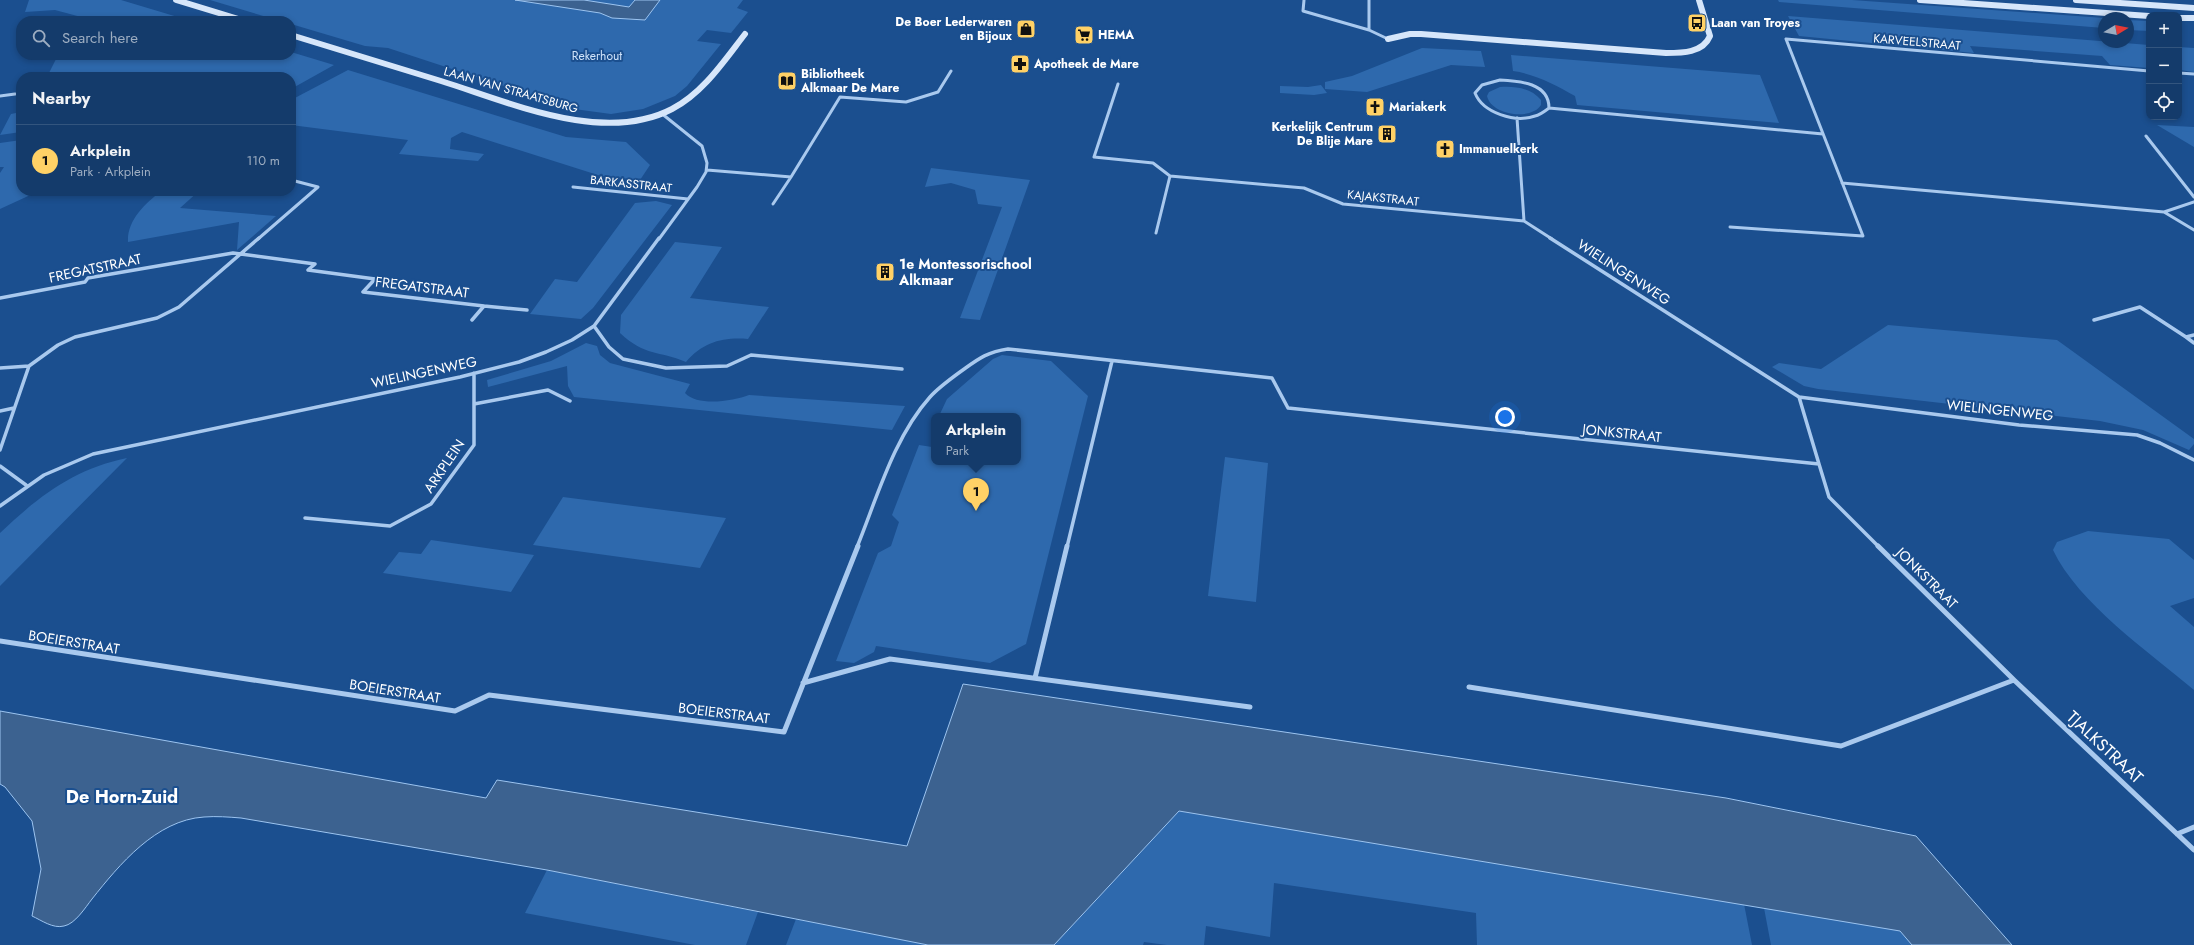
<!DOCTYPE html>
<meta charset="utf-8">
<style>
:root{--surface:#143b6b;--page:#214673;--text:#f1f3f6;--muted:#9dadc1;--line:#33557e;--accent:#ffd166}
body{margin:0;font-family:Jost,sans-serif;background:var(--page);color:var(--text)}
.controls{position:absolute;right:12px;top:12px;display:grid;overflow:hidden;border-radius:8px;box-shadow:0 2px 6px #0003}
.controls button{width:36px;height:36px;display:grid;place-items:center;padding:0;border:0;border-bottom:1px solid var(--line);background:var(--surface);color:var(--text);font:20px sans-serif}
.compass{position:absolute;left:2098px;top:12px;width:36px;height:36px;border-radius:50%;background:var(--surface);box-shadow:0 2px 6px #0003;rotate:80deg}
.you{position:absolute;left:1505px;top:417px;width:14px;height:14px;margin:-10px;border:3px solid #fff;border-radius:50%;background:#1a73e8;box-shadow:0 0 0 6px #1a73e833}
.badge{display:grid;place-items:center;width:26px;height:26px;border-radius:50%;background:var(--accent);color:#111;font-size:13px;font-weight:700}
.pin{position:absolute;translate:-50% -33px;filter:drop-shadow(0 1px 2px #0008)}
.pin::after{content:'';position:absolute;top:21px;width:14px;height:12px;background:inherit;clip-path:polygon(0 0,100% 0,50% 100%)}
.popup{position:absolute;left:931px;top:413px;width:90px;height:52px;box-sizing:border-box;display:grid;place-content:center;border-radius:8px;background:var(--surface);filter:drop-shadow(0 1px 3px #0005);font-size:13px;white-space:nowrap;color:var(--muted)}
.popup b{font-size:15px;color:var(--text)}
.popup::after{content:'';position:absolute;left:50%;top:100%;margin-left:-8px;border:8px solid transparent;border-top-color:var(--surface)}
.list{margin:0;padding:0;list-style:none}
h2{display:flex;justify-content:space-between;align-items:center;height:52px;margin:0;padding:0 16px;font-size:17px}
h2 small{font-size:13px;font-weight:400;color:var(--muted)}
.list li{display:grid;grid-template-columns:26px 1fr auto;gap:12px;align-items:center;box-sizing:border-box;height:72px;padding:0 16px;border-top:1px solid var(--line)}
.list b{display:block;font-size:15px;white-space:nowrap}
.list p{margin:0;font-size:13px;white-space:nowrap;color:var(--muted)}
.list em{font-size:13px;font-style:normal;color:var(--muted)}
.icon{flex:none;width:22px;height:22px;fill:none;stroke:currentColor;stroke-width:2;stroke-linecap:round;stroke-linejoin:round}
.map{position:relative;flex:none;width:2194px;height:945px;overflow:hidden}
.search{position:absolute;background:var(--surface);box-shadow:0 2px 6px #0003;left:16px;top:16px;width:280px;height:44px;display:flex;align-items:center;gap:10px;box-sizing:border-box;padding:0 14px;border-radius:16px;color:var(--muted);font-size:15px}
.panel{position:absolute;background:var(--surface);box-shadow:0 2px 6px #0003;left:16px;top:72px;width:280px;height:124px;border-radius:16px}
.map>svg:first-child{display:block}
.green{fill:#2e69ad}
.water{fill:#3c6290;stroke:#9cc4f0}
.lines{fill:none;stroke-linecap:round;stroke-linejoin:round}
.street-far2{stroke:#a9c9ee;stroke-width:3}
.street-far1{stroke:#a9c9ee;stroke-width:3.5}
.street{stroke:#a9c9ee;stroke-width:5}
.secondary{stroke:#d6e6fa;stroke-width:6}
.labels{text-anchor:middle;stroke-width:4;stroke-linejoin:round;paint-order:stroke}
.far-poi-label{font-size:12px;font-weight:bold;fill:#fff;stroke:#1b4f8f;text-anchor:start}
.far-street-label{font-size:12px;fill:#fff;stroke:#1b4f8f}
.far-park-label{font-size:12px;fill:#cfe3fa;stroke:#1b4f8f}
.poi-label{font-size:14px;font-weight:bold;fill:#fff;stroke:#1b4f8f;text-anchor:start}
.street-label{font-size:14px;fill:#fff;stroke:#1b4f8f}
.near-street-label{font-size:17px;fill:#fff;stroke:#1b4f8f}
.near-neighbourhood-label{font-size:18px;font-weight:bold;fill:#fff;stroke:#1b4f8f}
</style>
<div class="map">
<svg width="2194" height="945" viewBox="0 0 2194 945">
<rect width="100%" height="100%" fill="#1b4f8f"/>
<path class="green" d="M 29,0 L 121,0 L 191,21 L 96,21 L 55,10 L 25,12 Z
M 210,0 L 743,0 L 737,8 L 748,12 L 731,33 L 707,30 L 697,41 L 721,44 L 687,86 L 675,96 L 643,109 L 611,114 L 574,109 L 388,48 L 365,46 L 291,24 L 291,21 L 280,21 Z
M 1778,0 L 1852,0 L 2104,18 L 2104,28 L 1779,2 Z
M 1788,16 L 2149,45 L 2149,68 L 2110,65 L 2102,56 L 1970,46 L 1974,53 L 1799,36 Z
M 2128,20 L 2149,21 L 2149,31 L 2128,30 Z
M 2179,47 L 2194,48 L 2194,72 L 2179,70 Z
M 1422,48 L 1481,51 L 1485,67 L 1451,65 L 1367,92 L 1325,89 L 1325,82 L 1352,76 Z
M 291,52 L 334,65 L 291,89 L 291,77 L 67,77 L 68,74 L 47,77 L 58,55 L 291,55 Z
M 1511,55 L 1760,75 L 1779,123 L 1577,105 L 1575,96 C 1556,85 1535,74 1513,71 Z
M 348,70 L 566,137 L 626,142 L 650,165 L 640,180 L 601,176 L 462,132 L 451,138 L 450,149 L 484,154 L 478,161 L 399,154 L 408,140 L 291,125 L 291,100 Z
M 1321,85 L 1327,93 L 1314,95 L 1280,93 L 1280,86 L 1308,87 Z
M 1500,87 C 1515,86 1531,88 1541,100 L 1541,105 C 1531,121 1491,115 1487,96 L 1489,92 Z
M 21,112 L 21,132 L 0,135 L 11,114 Z
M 2157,125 L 2194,127 L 2194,147 Z
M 21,140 L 21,191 L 39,191 L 0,209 L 0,173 L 4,167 L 0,167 L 0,143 Z
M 931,168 L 1030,180 L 980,320 L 960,318 L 1002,207 L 978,204 L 975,190 L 951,183 L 925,187 Z
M 161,191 L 199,191 L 180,208 L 276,216 L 237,250 L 239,222 L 128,242 C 127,220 145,204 161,191 Z
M 656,201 L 672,205 L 593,308 L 581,319 L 530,314 L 555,279 L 577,282 L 635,203 Z
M 675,242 L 722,247 L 690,298 L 769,307 L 748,339 C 723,337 703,342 686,362 C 658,350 646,357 620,333 L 621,315 Z
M 1888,325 L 2057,340 L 2194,439 L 2194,444 L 2189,450 L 2143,430 L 2100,421 L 1818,389 L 1804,386 L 1772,367 L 1779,363 L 1821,369 Z
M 586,343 L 597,346 L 600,355 L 610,363 L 690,384 L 685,393 C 698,407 733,401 749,395 L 905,406 L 892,430 L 574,397 L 568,386 L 567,366 L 488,387 L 487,380 L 551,361 Z
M 1002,355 L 1051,361 L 1088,396 L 1026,644 L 990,663 L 876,646 L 874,652 L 854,663 L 836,661 L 878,553 L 891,546 L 899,522 L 892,515 L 919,445 L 932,447 L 934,441 L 934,462 L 1018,462 L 1018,416 L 939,416 L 947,399 L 993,359 Z
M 1225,457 L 1268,463 L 1256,602 L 1208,596 Z
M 127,458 L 0,586 L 0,533 C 39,496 74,469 127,458 Z
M 563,497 L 726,518 L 700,568 L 533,545 Z
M 2088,531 L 2169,539 L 2194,560 L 2194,598 L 2170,606 L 2194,627 L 2194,690 C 2149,652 2078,603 2053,550 L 2057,542 Z
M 431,540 L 534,555 L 511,592 L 383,573 L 399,552 L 421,554 Z
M 1179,811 L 1744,904 L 1752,945 L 1477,945 L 1476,913 L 1274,883 L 1270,937 L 1206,926 L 1204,945 L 1167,945 L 1144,942 L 1143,945 L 1054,945 Z
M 547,870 L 758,912 L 746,945 L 695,945 L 525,913 Z
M 1764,908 L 1900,931 L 1912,945 L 1771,945 Z
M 796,919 L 928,945 L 786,945 Z"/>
<path class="water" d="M 515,0 L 584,0 L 629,7 L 635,0 L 660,0 L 645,20 L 612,18 L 600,13 Z
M 963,684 L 1726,798 L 1916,836 L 2012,945 L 1912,945 L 1900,931 L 1179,811 L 1054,945 L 928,945 L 547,870 L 241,818 C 229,817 216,816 204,817 C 156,820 119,865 92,899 C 85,908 75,924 64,926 C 53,929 41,920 32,916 L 41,869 L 32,821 L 5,787 L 0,784 L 0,711 L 486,798 L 497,780 L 907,846 Z"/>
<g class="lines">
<path class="street-far2" d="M 1304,0 L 1303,11 L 1369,30 L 1388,39
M 1369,0 L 1369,30
M 2179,73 L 2194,74
M 1500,80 C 1520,81 1549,83 1549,108 C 1545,111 1540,115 1535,116 C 1515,123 1483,113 1475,93 L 1482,85 Z
M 1118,84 L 1094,157 L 1153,163 L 1170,176 L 1304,188 L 1343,204 L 1524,221
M 0,96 L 15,94
M 1549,108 L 1823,134
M 1517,118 L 1524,221 L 1552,239
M 2146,136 L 2194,197
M 707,170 L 791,177 L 840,97 L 906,102 L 938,92 L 951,71
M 291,180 L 318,187
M 1842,183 L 2164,212 L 2194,202
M 573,187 L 688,199
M 773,204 L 791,177
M 2164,212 L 2194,230
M 1730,227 L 1863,236 L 1786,39 L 2149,71
M 1156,233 L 1170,176
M 258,239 L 318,187
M 659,239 L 697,187 L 706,172 L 707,163 L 702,146 L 661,113"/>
<path class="street-far1" d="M 1550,238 L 1799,397 L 2019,425 L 2137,435 L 2160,443 L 2194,460
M 0,298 L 85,282 L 88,278 L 233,253 L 315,264 L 308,270 L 375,279 L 363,292 L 484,306 L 472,320
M 484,306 L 527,310
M 2094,320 L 2140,307 L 2186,337
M 594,326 L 609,347 L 623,359 L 666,368 L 727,366 L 751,355 L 902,369
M 2194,335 L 2186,337 L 2194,343
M 0,368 L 29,366
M 1799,397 L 1819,464
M 474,404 L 548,390 L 570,401
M 0,411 L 14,408
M 0,450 L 29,366 L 58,345 L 75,337 L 157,318 L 179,307 L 259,238
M 0,466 L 26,485
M 0,506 L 44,475 L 93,454 L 460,377 L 519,362 L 546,352 L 572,340 L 594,326 L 659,238
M 305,518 L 390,526 L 431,504 L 474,445 L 474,373
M 857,547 C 877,498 894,437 930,397 C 938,388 949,380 960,372 C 977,360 986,352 1008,349 L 1272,378 L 1288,408 L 1819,464 L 1829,497 L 1879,547
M 1067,547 L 1112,361"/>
<path class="street" d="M 0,641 L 455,711 L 489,695 L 784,732 L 858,546
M 1035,678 L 1067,546
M 2014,680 L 2194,850
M 803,683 L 890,659 L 1250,707
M 1469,687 L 1841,746 L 2014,680 L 1878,546
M 2177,834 L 2194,827"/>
<path class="secondary" d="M 176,0 L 245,21
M 1920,0 L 2149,16
M 2076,0 L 2194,8
M 2179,18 L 2194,18
M 291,35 C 341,50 391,66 441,81 C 509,102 603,145 672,109 C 703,93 724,61 745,34
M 1388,39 L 1410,34 L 1421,34 L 1666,53 C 1682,53 1703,53 1710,36 L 1699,0"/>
</g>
<defs>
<g id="bus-square" transform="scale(1)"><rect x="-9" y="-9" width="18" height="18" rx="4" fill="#ffd166" stroke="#1b4f8f"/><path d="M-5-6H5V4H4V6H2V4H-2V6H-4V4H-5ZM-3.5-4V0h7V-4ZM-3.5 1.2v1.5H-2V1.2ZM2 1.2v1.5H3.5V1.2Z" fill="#111"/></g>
<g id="shop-square" transform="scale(1)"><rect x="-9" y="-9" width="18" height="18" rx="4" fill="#ffd166" stroke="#1b4f8f"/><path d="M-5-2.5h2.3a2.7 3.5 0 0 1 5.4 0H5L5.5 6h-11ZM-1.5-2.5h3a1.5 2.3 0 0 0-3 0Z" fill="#111"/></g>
<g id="supermarket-square" transform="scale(1)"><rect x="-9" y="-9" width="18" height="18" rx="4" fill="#ffd166" stroke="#1b4f8f"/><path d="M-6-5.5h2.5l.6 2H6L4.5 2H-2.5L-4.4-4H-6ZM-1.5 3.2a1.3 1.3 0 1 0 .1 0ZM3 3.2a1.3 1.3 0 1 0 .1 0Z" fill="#111"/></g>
<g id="pharmacy-square" transform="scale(1)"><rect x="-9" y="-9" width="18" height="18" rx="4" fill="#ffd166" stroke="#1b4f8f"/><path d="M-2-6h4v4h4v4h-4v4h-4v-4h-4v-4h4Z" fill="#111"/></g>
<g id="library-square" transform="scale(1)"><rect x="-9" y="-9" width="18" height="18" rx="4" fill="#ffd166" stroke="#1b4f8f"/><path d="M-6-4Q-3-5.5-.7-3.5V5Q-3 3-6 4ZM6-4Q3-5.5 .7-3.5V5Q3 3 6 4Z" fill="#111"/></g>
<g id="church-square" transform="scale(1)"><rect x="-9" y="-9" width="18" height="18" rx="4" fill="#ffd166" stroke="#1b4f8f"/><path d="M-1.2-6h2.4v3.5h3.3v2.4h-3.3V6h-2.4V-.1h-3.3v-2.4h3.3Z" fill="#111"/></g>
<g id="building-square" transform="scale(1)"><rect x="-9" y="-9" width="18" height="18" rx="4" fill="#ffd166" stroke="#1b4f8f"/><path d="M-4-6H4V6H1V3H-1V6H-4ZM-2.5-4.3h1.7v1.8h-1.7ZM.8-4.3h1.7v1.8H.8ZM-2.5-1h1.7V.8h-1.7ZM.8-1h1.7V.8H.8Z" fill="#111"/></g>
</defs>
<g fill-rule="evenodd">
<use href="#bus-square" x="1697" y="23"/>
<use href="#shop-square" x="1026" y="29"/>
<use href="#supermarket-square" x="1084" y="35"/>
<use href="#pharmacy-square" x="1020" y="64"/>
<use href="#library-square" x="787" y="81"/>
<use href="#church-square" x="1375" y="107"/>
<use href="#building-square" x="1387" y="134"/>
<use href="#church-square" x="1445" y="149"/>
<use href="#building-square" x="885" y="272"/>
</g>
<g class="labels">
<g class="far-poi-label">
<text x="1012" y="26" text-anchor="end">De Boer Lederwaren<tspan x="1012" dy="14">en Bijoux</tspan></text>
<text x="1711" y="27">Laan van Troyes</text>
<text x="1098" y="39">HEMA</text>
<text x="1034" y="68">Apotheek de Mare</text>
<text x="801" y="78">Bibliotheek<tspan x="801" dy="14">Alkmaar De Mare</tspan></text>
<text x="1389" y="111">Mariakerk</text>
<text x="1373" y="131" text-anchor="end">Kerkelijk Centrum<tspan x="1373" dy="14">De Blije Mare</tspan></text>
<text x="1459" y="153">Immanuelkerk</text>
</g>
<g class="far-street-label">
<text transform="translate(1917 42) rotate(5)" y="4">KARVEELSTRAAT</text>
<text transform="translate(511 90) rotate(16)" y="4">LAAN VAN STRAATSBURG</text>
<text transform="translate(631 184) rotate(6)" y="4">BARKASSTRAAT</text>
<text transform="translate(1383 198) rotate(6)" y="4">KAJAKSTRAAT</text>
</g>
<g class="far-park-label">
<text x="597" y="60">Rekerhout</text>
</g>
<g class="poi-label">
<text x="899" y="269">1e Montessorischool<tspan x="899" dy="16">Alkmaar</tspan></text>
</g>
<g class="street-label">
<text transform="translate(95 268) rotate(-12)" y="5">FREGATSTRAAT</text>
<text transform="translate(1624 272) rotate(33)" y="5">WIELINGENWEG</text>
<text transform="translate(422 287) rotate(7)" y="5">FREGATSTRAAT</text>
<text transform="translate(424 372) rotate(-12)" y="5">WIELINGENWEG</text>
<text transform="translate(2000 410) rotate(6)" y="5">WIELINGENWEG</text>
<text transform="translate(1622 433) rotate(6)" y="5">JONKSTRAAT</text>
<text transform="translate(444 466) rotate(-56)" y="5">ARKPLEIN</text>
<text transform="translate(1927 578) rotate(45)" y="5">JONKSTRAAT</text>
<text transform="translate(74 642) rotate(9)" y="5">BOEIERSTRAAT</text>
<text transform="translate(395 691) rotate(9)" y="5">BOEIERSTRAAT</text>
<text transform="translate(724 713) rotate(7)" y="5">BOEIERSTRAAT</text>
</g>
<g class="near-street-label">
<text transform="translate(2105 747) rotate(43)" y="6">TJALKSTRAAT</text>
</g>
<g class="near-neighbourhood-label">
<text x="122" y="803">De Horn-Zuid</text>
</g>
</g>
</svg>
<div class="controls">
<button>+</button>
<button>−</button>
<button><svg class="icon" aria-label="locate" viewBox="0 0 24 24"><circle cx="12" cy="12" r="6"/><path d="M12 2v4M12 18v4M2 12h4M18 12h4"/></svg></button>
</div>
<svg class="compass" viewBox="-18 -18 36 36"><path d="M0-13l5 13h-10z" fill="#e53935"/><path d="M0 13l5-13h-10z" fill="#9dadc1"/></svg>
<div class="you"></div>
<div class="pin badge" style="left:976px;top:511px">1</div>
<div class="popup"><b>Arkplein</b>Park</div>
<div class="search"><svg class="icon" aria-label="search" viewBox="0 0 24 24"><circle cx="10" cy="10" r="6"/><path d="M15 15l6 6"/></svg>Search here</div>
<section class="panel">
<h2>Nearby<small></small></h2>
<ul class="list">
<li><span class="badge">1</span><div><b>Arkplein</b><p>Park · Arkplein</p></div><em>110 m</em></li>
</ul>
</section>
</div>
